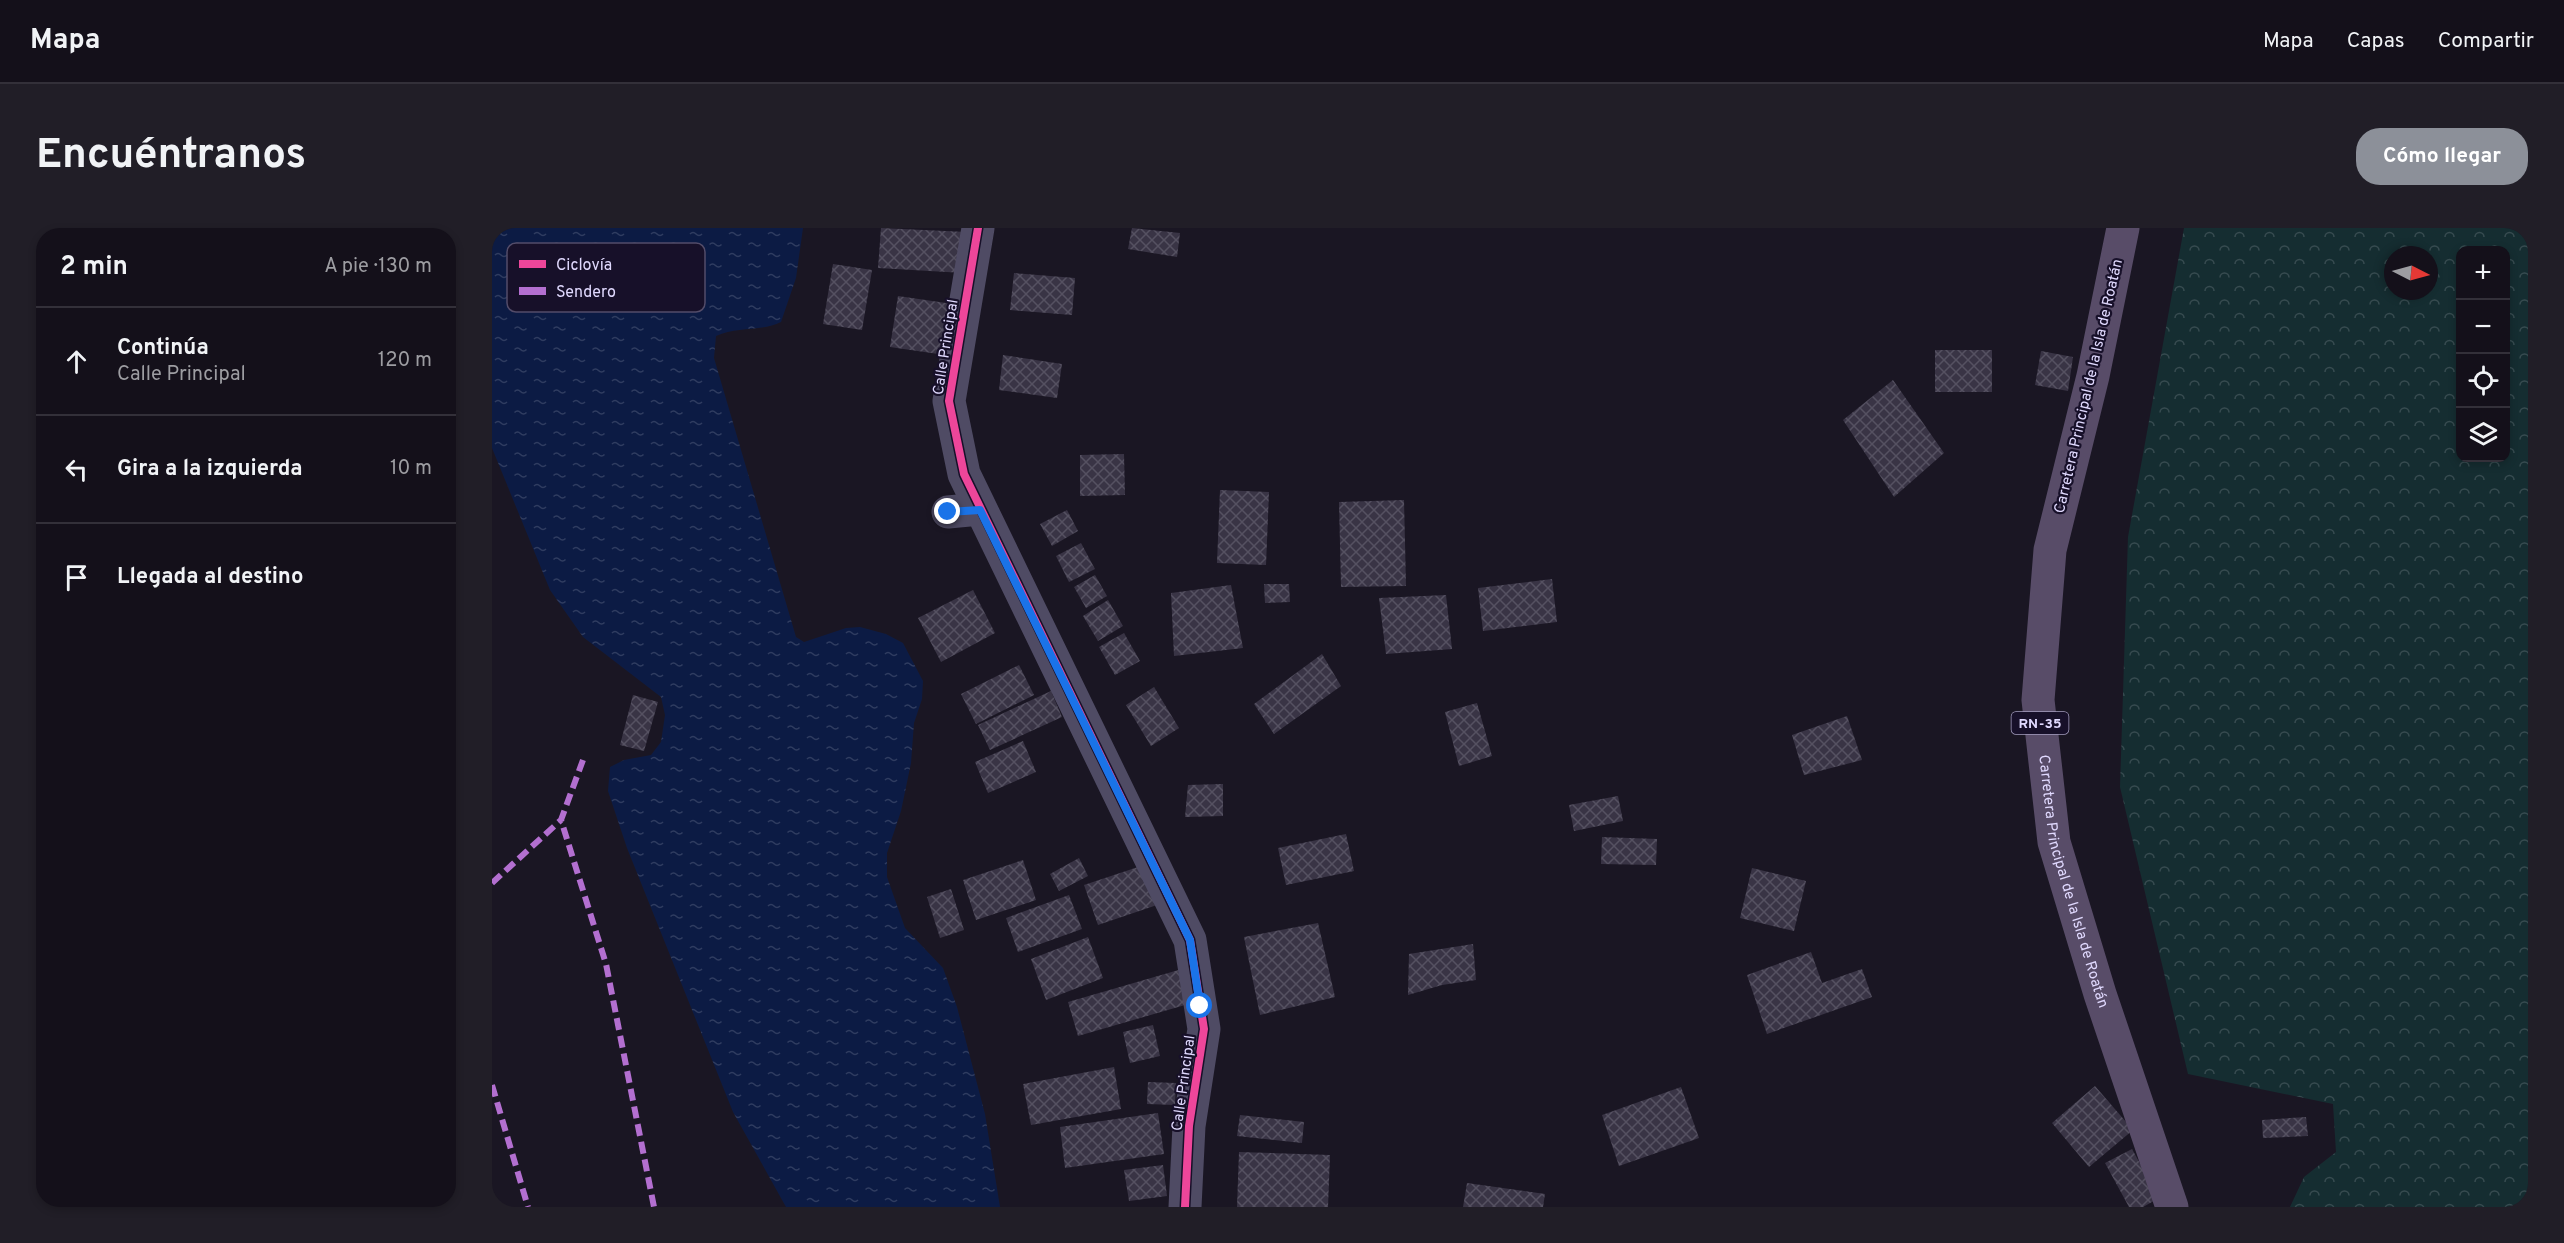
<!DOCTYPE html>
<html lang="es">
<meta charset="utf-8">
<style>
:root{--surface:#14101a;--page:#211e27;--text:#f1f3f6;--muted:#9d9da2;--line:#333039;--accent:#8c9099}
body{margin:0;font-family:Overpass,sans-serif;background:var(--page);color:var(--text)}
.controls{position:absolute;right:18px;top:18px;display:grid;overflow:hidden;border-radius:12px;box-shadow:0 3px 9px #0003}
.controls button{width:54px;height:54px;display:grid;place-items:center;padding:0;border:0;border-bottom:2px solid var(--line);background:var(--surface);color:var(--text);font:30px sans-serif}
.compass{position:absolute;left:1892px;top:18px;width:54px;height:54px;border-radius:50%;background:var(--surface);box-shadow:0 3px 9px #0003;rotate:96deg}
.stop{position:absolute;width:18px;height:18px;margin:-14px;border:4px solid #1a73e8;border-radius:50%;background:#fff}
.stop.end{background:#1a73e8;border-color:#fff;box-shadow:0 2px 6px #0008}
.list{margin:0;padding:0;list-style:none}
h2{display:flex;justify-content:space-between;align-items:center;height:78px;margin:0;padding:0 24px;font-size:26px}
h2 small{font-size:20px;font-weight:400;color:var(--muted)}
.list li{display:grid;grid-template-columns:39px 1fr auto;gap:18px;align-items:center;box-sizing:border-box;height:108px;padding:0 24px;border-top:2px solid var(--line)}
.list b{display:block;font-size:22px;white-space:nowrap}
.list p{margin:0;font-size:20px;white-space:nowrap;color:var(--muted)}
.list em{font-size:20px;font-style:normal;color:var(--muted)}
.icon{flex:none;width:33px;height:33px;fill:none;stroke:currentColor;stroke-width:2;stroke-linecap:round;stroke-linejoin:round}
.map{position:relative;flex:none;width:2036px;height:979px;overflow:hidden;border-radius:24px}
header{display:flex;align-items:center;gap:36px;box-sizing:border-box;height:84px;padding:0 30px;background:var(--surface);border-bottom:2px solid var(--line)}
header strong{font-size:28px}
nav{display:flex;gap:33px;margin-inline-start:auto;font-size:21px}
.intro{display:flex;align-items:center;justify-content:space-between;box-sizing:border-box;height:144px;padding:0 36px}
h1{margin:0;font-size:42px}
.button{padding:15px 27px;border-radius:24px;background:var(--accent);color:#fff;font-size:21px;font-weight:700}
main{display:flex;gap:36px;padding:0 36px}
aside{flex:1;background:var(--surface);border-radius:24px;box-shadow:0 3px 9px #0003}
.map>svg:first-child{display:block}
.forest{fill:url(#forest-crowns);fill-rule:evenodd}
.water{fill:url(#water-ripples)}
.building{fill:url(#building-cross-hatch)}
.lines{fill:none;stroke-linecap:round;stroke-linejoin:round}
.minor{stroke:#4f4b64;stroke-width:33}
.major{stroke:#584c68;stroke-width:33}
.quiet{stroke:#b36fd0;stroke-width:6;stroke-dasharray:12 6;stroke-linecap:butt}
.cycleway-casing{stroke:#171029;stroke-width:11}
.cycleway{stroke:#ed469a;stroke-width:8}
.route{stroke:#1a73e8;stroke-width:8}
.labels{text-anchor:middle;stroke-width:4.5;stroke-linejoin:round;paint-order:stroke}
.shield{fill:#171029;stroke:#a49dbe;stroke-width:1.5}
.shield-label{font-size:14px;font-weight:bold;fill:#e0d9fe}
.street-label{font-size:15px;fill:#e0d9fe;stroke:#171029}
.key{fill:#171029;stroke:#534c69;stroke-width:1.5}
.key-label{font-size:16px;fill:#e0d9fe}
</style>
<header>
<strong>Mapa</strong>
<nav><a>Mapa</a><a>Capas</a><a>Compartir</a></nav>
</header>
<div class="intro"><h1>Encuéntranos</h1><a class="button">Cómo llegar</a></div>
<main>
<aside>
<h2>2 min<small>A pie · 130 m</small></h2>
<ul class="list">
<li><svg class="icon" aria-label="ahead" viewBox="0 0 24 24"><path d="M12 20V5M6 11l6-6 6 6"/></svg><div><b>Continúa</b><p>Calle Principal</p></div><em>120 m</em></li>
<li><svg class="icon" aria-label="left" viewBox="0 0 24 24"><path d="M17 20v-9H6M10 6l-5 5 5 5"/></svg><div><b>Gira a la izquierda</b></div><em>10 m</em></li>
<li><svg class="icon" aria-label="arrive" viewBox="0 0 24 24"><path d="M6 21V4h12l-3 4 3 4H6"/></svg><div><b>Llegada al destino</b></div></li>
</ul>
</aside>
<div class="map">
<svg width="2036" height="979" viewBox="0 0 2036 979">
<defs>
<pattern id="forest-crowns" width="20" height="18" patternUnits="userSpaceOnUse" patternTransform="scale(1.5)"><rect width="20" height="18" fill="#152d31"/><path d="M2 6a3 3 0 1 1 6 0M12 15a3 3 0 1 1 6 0" fill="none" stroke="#374b50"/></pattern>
<pattern id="water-ripples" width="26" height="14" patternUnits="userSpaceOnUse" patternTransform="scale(1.5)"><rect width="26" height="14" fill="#0c1b44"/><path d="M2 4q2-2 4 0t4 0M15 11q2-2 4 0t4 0" fill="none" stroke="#2f3c60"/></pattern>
<pattern id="building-cross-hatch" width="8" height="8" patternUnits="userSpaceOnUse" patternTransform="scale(1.5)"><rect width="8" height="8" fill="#393445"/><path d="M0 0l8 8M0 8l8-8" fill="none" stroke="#555161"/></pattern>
</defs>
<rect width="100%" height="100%" fill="#1a1623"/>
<path class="forest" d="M 1692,0 L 2036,0 L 2036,979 L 1798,979 L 1812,949 L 1844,924 L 1841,876 L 1696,846 L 1628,559 L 1636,309 ZM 1968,22 L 2014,22 L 2014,230 L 1968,230 ZM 1901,27 L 1937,27 L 1937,63 L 1901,63 Z"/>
<path class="water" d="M 0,0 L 311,0 L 304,50 L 289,94 C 269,104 245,98 224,108 L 222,130 L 304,409 L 312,414 L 354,400 L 368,399 L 394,406 L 411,415 L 431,453 L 430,471 L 422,495 L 419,535 L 409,583 L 395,625 L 395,649 L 413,700 L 451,740 L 465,779 L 493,886 L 508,979 L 294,979 L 241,884 L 135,620 L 116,563 L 118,539 L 132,532 L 159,527 L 169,514 L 173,487 L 169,469 L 91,409 L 58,362 L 0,220 Z"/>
<path class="building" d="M 389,0 L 475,4 L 472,45 L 386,40 Z
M 640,0 L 688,5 L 685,29 L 636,21 Z
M 341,36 L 380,42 L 370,102 L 331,96 Z
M 522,45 L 583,50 L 580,87 L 518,82 Z
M 406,68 L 461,76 L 453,127 L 398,119 Z
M 1443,122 L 1500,122 L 1500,164 L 1443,164 Z
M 1549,123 L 1581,129 L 1576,163 L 1543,157 Z
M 511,127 L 570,136 L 565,170 L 507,162 Z
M 1401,152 L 1452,225 L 1402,269 L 1351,192 Z
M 632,226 L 633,267 L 588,268 L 588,227 Z
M 728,262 L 777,264 L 774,337 L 725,335 Z
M 912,272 L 914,358 L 849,359 L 847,274 Z
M 575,282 L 586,303 L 560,318 L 548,296 Z
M 589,315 L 603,341 L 577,354 L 564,328 Z
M 603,347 L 615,368 L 594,380 L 582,359 Z
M 1060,351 L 1065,394 L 991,403 L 986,360 Z
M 772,356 L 797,356 L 798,374 L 773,375 Z
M 739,357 L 751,420 L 682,428 L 679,365 Z
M 481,362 L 503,405 L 449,434 L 426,390 Z
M 954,367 L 960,421 L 894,426 L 887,370 Z
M 616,372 L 631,398 L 606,413 L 591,388 Z
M 632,405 L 648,433 L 623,447 L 607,419 Z
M 830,426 L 849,458 L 782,506 L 762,476 Z
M 527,437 L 542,467 L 484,496 L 469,466 Z
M 662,459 L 687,500 L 659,518 L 634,477 Z
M 559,463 L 570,489 L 498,522 L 486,497 Z
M 141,467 L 166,474 L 152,523 L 128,517 Z
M 985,475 L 1000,528 L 967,538 L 953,484 Z
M 1355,488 L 1370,532 L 1312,547 L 1300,507 Z
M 531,513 L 544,544 L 496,565 L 483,534 Z
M 731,556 L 731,588 L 693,589 L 696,557 Z
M 1126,568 L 1131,593 L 1082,603 L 1077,577 Z
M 854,606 L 862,643 L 794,657 L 786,620 Z
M 1110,609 L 1165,611 L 1164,637 L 1109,636 Z
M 587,630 L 596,648 L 567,663 L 558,646 Z
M 531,632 L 544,672 L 484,692 L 471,652 Z
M 652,637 L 665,677 L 606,697 L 592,657 Z
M 1260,640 L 1314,653 L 1302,703 L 1248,690 Z
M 459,661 L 472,702 L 448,710 L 435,669 Z
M 577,667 L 590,701 L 526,724 L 514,690 Z
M 826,695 L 843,769 L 768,787 L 752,709 Z
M 596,709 L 611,750 L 554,772 L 539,731 Z
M 981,716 L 984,752 L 950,757 L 916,767 L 917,726 Z
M 1319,724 L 1330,755 L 1370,741 L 1380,769 L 1275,806 L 1255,747 Z
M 690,741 L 700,775 L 586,808 L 576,774 Z
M 661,797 L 668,828 L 638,835 L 631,804 Z
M 622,839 L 629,881 L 539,897 L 531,856 Z
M 656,854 L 684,855 L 683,877 L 655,876 Z
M 1603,858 L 1641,902 L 1597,939 L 1560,895 Z
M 1189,859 L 1207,910 L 1127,938 L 1110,887 Z
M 666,885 L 672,926 L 573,940 L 568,899 Z
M 748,887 L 812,894 L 810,915 L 745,908 Z
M 1814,889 L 1816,908 L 1771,910 L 1770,892 Z
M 1640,921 L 1667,970 L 1651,979 L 1637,979 L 1613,935 Z
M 747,924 L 838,927 L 836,979 L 745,979 Z
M 671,937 L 675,968 L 637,973 L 632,942 Z
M 975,955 L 1053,966 L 1051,979 L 971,979 Z"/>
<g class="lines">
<path class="minor" d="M 486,0 L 457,173 L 472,246 L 698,712 L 712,801 L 697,898 L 693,979
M 456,284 L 488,281"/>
<path class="major" id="s1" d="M 1631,0 L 1601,148 L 1558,322 L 1546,472 L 1562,614 L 1608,766 L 1680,979"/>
<path class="quiet" d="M 91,532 L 69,592 L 114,736 L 162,979
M 0,655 L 69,592
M 0,857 L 36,979"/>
<g class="cycleway-casing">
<path id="cycleway" d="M 486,0 L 457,173 L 472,246 L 698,712 L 712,801 L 697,898 L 693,979"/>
</g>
<use href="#cycleway" class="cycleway"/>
</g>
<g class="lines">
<path class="route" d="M 456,284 L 488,282 L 698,712 L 708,778"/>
</g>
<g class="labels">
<rect class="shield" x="1519.5" y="484" width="57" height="22" rx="4.5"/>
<g class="shield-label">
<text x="1548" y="500">RN-35</text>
</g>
<g class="street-label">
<text transform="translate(453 119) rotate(-81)" y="5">Calle Principal</text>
<text transform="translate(1596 158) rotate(-77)" y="5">Carretera Principal de la Isla de Roatán</text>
<text dy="5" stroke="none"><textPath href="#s1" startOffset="666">Carretera Principal de la Isla de Roatán</textPath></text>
<text transform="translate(691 855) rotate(-82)" y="5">Calle Principal</text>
</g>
</g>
<rect x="15" y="15" width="198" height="69" rx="9" class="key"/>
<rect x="27" y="32" width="27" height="8" fill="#ed469a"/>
<rect x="27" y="59" width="27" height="8" fill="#b36fd0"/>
<g class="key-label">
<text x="64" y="42">Ciclovía</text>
<text x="64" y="69">Sendero</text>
</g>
</svg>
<div class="controls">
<button>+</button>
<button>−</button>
<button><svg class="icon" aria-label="locate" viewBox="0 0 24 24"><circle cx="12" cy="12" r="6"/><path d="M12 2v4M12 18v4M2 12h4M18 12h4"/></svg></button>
<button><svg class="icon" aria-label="layers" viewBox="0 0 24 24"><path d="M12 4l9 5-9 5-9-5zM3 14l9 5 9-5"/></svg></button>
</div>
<svg class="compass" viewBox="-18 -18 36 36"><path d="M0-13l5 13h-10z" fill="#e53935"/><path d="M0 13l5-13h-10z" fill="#9d9da2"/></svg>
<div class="stop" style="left:708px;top:778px"></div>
<div class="stop end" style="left:456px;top:284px"></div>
</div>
</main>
